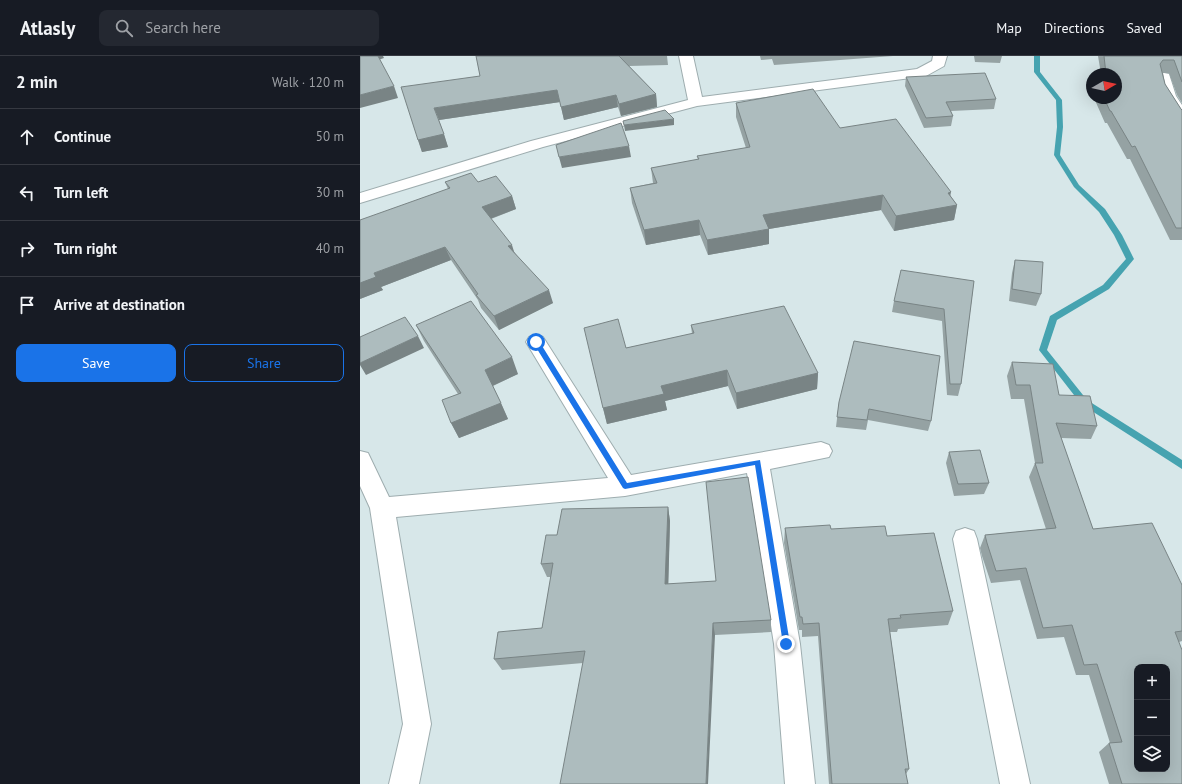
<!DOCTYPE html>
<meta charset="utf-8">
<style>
:root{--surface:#171b24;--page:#242831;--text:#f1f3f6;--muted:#9ea1a6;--line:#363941;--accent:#1a73e8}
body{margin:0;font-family:"PT Sans",sans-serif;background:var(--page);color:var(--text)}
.controls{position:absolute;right:12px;bottom:12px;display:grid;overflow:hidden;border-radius:8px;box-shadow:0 4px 16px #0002}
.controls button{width:36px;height:36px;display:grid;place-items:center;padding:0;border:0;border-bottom:1px solid var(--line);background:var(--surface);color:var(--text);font:20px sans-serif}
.compass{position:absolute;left:726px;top:12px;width:36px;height:36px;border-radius:50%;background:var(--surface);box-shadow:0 4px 16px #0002;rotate:81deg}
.stop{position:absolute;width:12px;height:12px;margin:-9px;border:3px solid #1a73e8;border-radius:50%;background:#fff}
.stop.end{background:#1a73e8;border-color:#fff;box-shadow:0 1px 4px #0008}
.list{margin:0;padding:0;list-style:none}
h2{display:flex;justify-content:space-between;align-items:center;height:52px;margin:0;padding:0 16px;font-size:17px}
h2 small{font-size:13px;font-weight:400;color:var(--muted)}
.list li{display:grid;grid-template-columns:26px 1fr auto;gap:12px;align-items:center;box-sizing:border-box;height:56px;padding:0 16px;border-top:1px solid var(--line)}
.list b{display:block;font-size:15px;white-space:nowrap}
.list em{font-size:13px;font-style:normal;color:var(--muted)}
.actions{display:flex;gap:8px;padding:12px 16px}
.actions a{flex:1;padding:9px 0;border:1px solid var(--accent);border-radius:8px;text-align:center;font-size:14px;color:var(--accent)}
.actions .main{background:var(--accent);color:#fff}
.icon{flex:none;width:22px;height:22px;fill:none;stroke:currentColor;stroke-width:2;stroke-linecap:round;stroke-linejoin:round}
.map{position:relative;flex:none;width:822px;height:728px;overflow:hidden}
header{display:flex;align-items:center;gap:24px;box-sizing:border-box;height:56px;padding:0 20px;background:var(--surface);border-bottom:1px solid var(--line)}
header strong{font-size:19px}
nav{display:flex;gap:22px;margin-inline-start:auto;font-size:14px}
.search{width:280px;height:36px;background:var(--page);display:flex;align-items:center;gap:10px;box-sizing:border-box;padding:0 14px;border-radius:8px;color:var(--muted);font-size:15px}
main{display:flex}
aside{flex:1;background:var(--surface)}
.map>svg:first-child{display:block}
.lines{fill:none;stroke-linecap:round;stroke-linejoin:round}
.stream{fill:#46a3b0;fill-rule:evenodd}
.minor-casing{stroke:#9eadaf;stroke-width:2}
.minor{fill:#fff;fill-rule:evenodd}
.wall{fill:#95a2a3}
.shaded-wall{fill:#798485}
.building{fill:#adbcbe;stroke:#798485;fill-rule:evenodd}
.route{fill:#1a73e8}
</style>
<header>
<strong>Atlasly</strong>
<div class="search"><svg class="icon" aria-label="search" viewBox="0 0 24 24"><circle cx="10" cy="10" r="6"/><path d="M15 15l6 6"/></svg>Search here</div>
<nav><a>Map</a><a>Directions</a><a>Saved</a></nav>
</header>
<main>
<aside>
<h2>2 min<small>Walk · 120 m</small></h2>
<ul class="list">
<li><svg class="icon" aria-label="ahead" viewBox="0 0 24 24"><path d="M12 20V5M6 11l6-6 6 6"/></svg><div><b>Continue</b></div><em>50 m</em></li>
<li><svg class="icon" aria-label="left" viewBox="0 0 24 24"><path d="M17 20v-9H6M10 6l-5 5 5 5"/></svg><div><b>Turn left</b></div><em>30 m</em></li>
<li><svg class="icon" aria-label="right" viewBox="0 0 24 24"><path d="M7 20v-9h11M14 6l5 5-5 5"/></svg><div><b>Turn right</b></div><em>40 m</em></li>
<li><svg class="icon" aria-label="arrive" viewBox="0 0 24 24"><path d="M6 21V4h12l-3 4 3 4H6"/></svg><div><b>Arrive at destination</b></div></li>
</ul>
<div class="actions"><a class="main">Save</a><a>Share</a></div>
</aside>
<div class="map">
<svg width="822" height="728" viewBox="0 0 822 728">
<rect width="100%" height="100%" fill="#d7e7e9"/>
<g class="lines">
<path class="stream" d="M 674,0 L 680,0 L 680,16 L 702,44 L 703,71 L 700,99 L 719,129 L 745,153 L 762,179 L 774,203 L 749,233 L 697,264 L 687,294 L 727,344 L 822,404 L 822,413 L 721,348 L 679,294 L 690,260 L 743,229 L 766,203 L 754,179 L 739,156 L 714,131 L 694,99 L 697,71 L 696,44 L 674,16 Z"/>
<g class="minor-casing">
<path id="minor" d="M 319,0 L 333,0 L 342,41 L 557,13 L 572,5 L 573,0 L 587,0 L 584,10 L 566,20 L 337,50 L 183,91 L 0,147 L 0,137 L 171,85 L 328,44 Z
M 804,17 L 809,18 L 816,40 L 822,49 L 822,67 L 817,65 L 802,40 L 797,21 L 799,18 Z
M 176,279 L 183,281 L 271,419 L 461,386 L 469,389 L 472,395 L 469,401 L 410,413 L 440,588 L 455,728 L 425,728 L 414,588 L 387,417 L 265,440 L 36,461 L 71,668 L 59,728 L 29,728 L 43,668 L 10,452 L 0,430 L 0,395 L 8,397 L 29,441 L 248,422 L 166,286 L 169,281 Z
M 605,472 L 614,475 L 617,483 L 670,728 L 640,728 L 593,483 L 596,475 Z"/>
</g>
<use href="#minor" class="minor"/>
</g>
<path class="wall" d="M 116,0 L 307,0 L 308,9 L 269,10 L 296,38 L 297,51 L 261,60 L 258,51 L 204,64 L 200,46 L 79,64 L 88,91 L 62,96 L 58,84 L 120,20 Z
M 400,0 L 533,0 L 414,9 L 412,3 L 401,4 Z
M 614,0 L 642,0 L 640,7 L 615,6 Z
M 738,0 L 822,0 L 822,47 L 817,39 L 809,17 L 803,17 L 805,28 L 821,53 L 822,54 L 822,184 L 810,184 L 770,103 L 767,103 L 747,67 L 745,67 L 734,42 L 756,42 L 756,18 L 741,18 Z
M 546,21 L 636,43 L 634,53 L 591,55 L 593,60 L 591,70 L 564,72 L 545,30 Z
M 732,25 L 732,36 L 730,31 Z
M 376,47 L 480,72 L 590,139 L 597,149 L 594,164 L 534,175 L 521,154 L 409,173 L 409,188 L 348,199 L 340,179 L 286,189 L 272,147 L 270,132 L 293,127 L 291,112 L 338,104 L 337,100 L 386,92 L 376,61 Z
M 85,126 L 118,126 L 152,140 L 156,153 L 131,163 L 155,197 L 193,247 L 139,274 L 121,252 L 118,244 L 91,204 L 21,231 L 23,234 L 0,243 L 88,133 Z
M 655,204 L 681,238 L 676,250 L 649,245 L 652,217 Z
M 614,225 L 601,328 L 598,340 L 587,339 L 582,265 L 532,256 L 534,245 Z
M 56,269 L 158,318 L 133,330 L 148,363 L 99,382 L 91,367 L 98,338 L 64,285 Z
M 331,269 L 458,317 L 457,333 L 377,353 L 368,330 L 305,345 L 307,354 L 247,368 L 243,352 L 266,292 L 332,278 Z
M 652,306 L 699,339 L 737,370 L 731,383 L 701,382 L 733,473 L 822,529 L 822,585 L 819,586 L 822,728 L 749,728 L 739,696 L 749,687 L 750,687 L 729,619 L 716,619 L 704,581 L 677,583 L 660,524 L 631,527 L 622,500 L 620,492 L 625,479 L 686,473 L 669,421 L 675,407 L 664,343 L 651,343 L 647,320 Z
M 479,346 L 571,365 L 568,375 L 508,364 L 506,374 L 476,371 Z
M 589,396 L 629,427 L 624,438 L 594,440 L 586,407 Z
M 308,451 L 310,465 L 308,528 L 411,564 L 411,576 L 355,579 L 223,607 L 142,614 L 134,603 L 182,572 L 191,521 L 187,521 L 181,508 L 197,479 Z
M 425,472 L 471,473 L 527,480 L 593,555 L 588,569 L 538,573 L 537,576 L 530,576 L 549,713 L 546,718 L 548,728 L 469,728 L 458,580 L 442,581 L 442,574 L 439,574 L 424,487 Z"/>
<path class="shaded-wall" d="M 17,0 L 23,0 L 24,2 L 18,4 Z
M 34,30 L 38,42 L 0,52 L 0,39 Z
M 197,34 L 200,46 L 79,64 L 74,52 Z
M 296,38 L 297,51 L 261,60 L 259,48 Z
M 256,39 L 258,51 L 204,64 L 201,51 Z
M 314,63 L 314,69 L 265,75 L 264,69 Z
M 84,78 L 88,91 L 62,96 L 58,84 Z
M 269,90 L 271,101 L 202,112 L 199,101 Z
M 591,136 L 588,151 L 597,149 L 594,164 L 534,175 L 536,160 L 588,137 Z
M 523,139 L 521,154 L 403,174 L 403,159 Z
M 152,140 L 156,153 L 127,164 L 122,151 Z
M 339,164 L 340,179 L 286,189 L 284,174 Z
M 409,173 L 409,188 L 348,199 L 347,184 Z
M 152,189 L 156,202 L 148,190 Z
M 85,191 L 91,204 L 21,231 L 23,234 L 0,243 L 0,227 L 14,217 Z
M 189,234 L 193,247 L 139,274 L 134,260 Z
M 58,280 L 64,292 L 6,319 L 0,309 L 0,307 Z
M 152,301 L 158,318 L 132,330 L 125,314 Z
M 367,314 L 368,330 L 305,345 L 307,354 L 247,368 L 243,352 L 301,330 Z
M 458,317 L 457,333 L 377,353 L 376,337 Z
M 141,347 L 148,363 L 99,382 L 91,367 Z
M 308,451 L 310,465 L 308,541 L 305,528 Z
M 353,567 L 355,579 L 348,728 L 346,728 Z"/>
<path class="building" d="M 0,0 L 18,0 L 34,30 L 0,39 Z
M 116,0 L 259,0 L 296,38 L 259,48 L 256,39 L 201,51 L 197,34 L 74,52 L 84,78 L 58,84 L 41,31 L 120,20 Z
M 744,0 L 822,0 L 822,26 L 814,4 L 803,4 L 800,8 L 805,28 L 821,53 L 822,54 L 822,172 L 816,172 L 775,90 L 772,91 L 751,55 L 750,55 L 744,42 L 756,42 L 756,18 L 746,18 Z
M 625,17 L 636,43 L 586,46 L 593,60 L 566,62 L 546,21 Z
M 453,33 L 480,72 L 536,63 L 591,136 L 588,137 L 597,149 L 536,160 L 523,139 L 403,159 L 409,173 L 347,184 L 339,164 L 284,174 L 270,132 L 297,127 L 291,112 L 339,103 L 337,100 L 390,91 L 376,47 Z
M 305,54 L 314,63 L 264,69 L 263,65 Z
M 261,67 L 269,90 L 199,101 L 196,89 Z
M 111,117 L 118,126 L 136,120 L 152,140 L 122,151 L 152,189 L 148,190 L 189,234 L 134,260 L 116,239 L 118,238 L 85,191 L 14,217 L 16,221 L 0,227 L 0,164 L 90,132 L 85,126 Z
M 655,204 L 683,206 L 681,238 L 652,233 Z
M 541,214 L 614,225 L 601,328 L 590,328 L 584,253 L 534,245 Z
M 111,245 L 152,301 L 125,314 L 141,347 L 91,367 L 82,344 L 101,337 L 56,269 Z
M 424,250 L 458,317 L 376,337 L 367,314 L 301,330 L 304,338 L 243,352 L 224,272 L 258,263 L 266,292 L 334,277 L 331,269 Z
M 45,261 L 58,280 L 0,307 L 0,281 Z
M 494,285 L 580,300 L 571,365 L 509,353 L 507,364 L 477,361 L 479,346 Z
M 652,306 L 693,308 L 699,339 L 730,340 L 737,370 L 696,367 L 733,473 L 792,467 L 822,529 L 822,575 L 815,576 L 822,594 L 822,728 L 762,728 L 749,687 L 762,686 L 737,608 L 724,609 L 712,569 L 683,572 L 666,512 L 636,515 L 627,487 L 625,479 L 696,472 L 675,407 L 683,407 L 670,329 L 656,329 ZM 777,611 L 807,611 L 807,713 L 777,713 Z
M 620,394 L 629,427 L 598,428 L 589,396 Z
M 388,421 L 411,564 L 353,567 L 346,728 L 200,728 L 225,595 L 134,603 L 138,576 L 182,572 L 193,507 L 181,508 L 186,479 L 197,479 L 202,453 L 308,451 L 305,528 L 356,525 L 346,426 Z
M 470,469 L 471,473 L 525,470 L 527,480 L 574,477 L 593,555 L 540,559 L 541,562 L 528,563 L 549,713 L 545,713 L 548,728 L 472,728 L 459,567 L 443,568 L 442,561 L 440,561 L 425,472 Z"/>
<path class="route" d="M 176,284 L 179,285 L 267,427 L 400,404 L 430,588 L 429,591 L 426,592 L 423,588 L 395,409 L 265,433 L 263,432 L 174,288 L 173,286 Z"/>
</svg>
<div class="controls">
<button>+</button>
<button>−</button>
<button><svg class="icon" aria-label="layers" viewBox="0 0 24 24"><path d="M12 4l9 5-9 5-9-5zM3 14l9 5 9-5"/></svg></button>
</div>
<svg class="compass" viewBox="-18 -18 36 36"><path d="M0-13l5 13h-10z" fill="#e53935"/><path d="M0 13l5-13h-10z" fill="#9ea1a6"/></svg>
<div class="stop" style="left:176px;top:286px"></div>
<div class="stop end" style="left:426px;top:588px"></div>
</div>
</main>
